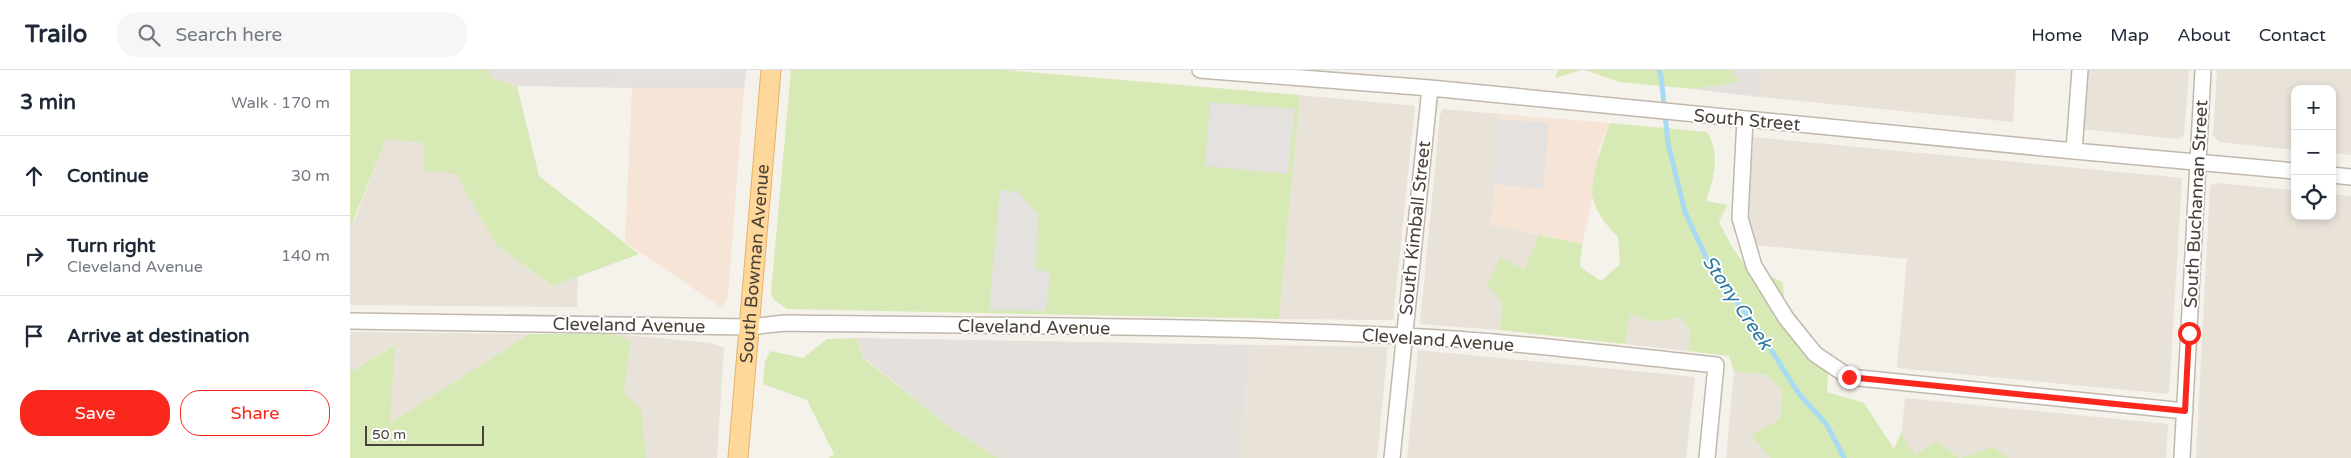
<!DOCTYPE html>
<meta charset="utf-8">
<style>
:root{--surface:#fff;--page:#f6f6f7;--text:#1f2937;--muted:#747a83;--line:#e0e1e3;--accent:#fa271d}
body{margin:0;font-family:"Varela Round",sans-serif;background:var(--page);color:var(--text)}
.controls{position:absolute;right:15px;top:15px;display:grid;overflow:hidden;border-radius:10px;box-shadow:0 2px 8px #0003}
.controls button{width:45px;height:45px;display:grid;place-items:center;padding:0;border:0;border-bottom:1px solid var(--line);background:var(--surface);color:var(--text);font:25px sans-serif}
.scale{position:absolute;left:15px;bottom:12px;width:119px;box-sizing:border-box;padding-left:5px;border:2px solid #4a4138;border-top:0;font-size:14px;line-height:18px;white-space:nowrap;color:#4a4138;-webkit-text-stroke:4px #fff;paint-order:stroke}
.stop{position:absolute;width:15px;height:15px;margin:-11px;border:4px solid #fa271d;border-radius:50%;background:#fff}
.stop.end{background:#fa271d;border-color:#fff;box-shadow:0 1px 5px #0008}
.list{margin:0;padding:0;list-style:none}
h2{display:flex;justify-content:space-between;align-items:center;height:65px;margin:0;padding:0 20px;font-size:21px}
h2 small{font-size:16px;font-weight:400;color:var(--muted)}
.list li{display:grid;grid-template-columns:32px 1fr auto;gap:15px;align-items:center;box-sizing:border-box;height:80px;padding:0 20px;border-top:1px solid var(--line)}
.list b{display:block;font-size:19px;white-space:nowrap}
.list p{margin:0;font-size:16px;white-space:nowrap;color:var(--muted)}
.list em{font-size:16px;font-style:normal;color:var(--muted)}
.actions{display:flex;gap:10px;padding:15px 20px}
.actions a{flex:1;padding:11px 0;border:1px solid var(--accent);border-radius:20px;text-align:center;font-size:18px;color:var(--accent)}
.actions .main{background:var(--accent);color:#fff}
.icon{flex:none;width:28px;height:28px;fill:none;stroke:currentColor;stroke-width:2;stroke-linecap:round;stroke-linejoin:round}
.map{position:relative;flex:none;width:2001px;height:388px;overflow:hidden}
header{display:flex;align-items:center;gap:30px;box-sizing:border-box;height:70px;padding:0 25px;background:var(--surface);border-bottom:1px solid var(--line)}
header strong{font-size:24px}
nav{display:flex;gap:28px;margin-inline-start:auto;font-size:18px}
.search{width:350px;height:45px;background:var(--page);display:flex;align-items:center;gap:12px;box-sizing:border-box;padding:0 18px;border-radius:20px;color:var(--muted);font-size:19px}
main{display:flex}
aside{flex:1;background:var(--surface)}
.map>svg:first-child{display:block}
.residential{fill:#e9e2d9}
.commercial{fill:#f6e5d6}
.industrial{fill:#e5e0dc}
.green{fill:#d7e9b4}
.parking{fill:#e4e1df}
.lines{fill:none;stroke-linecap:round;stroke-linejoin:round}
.stream{stroke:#a8dbf1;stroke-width:5}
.minor-casing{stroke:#c1b8ad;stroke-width:18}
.major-casing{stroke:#e5b369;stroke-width:21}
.minor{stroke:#fff;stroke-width:15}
.major{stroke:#fed79b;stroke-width:19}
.route{stroke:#fa271d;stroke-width:6}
.labels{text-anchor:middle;stroke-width:4;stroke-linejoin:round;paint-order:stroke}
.street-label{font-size:18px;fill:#4a4138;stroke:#fff}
.water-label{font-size:19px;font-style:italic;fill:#2b7a9e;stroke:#fff}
</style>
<header>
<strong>Trailo</strong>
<div class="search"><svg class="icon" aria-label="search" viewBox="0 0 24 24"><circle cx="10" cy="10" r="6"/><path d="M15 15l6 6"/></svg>Search here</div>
<nav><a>Home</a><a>Map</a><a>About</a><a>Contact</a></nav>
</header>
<main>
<aside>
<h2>3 min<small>Walk · 170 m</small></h2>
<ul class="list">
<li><svg class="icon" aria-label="ahead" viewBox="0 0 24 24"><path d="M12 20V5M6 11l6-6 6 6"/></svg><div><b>Continue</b></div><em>30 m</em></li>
<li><svg class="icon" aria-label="right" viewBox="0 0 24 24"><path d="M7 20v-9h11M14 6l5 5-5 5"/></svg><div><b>Turn right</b><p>Cleveland Avenue</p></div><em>140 m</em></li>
<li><svg class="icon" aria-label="arrive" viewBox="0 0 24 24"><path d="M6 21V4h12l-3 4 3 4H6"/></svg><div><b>Arrive at destination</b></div></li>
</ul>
<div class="actions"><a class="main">Save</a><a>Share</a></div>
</aside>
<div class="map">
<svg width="2001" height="388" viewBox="0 0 2001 388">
<rect width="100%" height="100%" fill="#f5f1eb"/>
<path class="residential" d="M 1411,0 L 1666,0 L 1663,52 L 1409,27 Z
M 1735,0 L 1839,0 L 1834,66 L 1828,69 L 1732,59 Z
M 1867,0 L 2001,0 L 2001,85 L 1982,83 L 1982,19 L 1945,19 L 1945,80 L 1869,72 L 1863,66 Z
M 950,25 L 1065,36 L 1043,250 L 929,249 Z
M 1093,39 L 1150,44 L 1141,155 L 1189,165 L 1174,199 L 1152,231 L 1150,260 L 1070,254 L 1090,45 Z
M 1403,67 L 1832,108 L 1819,324 L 1547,298 L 1557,189 L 1404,175 L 1398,152 Z
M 36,69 L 73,73 L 106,104 L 146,175 L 203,216 L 228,207 L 227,237 L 0,235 L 0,153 L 4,151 Z
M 1865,113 L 1945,120 L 1945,146 L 1982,146 L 1982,124 L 2001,126 L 2001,388 L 1846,388 L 1860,116 Z
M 1280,244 L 1304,252 L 1331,247 L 1341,262 L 1338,281 L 1275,274 Z
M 0,262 L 179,264 L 40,353 L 44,275 L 0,302 Z
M 264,264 L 362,273 L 374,278 L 367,388 L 296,388 L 292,342 L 274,322 L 281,273 Z
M 901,275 L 1038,277 L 1027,388 L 889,388 Z
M 1068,280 L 1345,307 L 1336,388 L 1057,388 Z
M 1384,301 L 1417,305 L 1432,320 L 1427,388 L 1376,388 Z
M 1555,328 L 1818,354 L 1816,388 L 1580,388 L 1549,386 Z"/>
<path class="commercial" d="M 282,18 L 394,18 L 378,226 L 372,238 L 275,172 Z
M 1150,44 L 1260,53 L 1249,79 L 1243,128 L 1232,174 L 1141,155 Z"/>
<path class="industrial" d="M 140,0 L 396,0 L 394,18 L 282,18 L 167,16 L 140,7 Z
M 1382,0 L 1411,0 L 1409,27 L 1344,19 L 1389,12 Z
M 506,268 L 901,275 L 889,388 L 649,388 L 605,361 L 513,287 Z"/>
<path class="green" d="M 0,0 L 140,0 L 140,7 L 167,16 L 189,106 L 289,184 L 203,216 L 146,175 L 106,104 L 75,101 L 73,73 L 36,69 L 3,151 L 0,153 Z
M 441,0 L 655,0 L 950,25 L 929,249 L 437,239 L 424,230 L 421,223 Z
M 1208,0 L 1232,0 L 1205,8 Z
M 1235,0 L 1382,0 L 1389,12 L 1344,19 L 1269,12 Z
M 1260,53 L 1357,62 C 1371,85 1364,108 1356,131 L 1377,135 L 1369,152 L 1382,177 L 1406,211 L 1419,205 L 1433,213 L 1434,229 L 1469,278 L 1478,301 L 1477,322 L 1514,333 L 1544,379 L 1551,363 L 1565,386 L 1586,371 L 1609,388 L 1421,388 L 1401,365 L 1430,349 L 1432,320 L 1417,305 L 1384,301 L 1379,286 L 1338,281 L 1341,262 L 1331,247 L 1304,252 L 1280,244 L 1275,274 L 1150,260 L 1152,231 L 1137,214 L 1150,187 L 1174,199 L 1189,165 L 1232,174 L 1230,197 L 1251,211 L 1270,194 L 1268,167 C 1258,157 1246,143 1243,128 C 1239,111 1254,69 1260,53 Z
M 179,264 L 264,264 L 281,272 L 274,322 L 292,342 L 296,388 L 0,388 L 0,302 L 45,275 L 40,353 Z
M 506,268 L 513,288 L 605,361 L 649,388 L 479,388 L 484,384 L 457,330 L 413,314 L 415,292 L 420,281 L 453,288 L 477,269 Z
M 1643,377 L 1659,388 L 1611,388 Z"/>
<path class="parking" d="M 267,0 L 370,0 L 370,15 L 267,15 Z
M 860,32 L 945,39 L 938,104 L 855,96 Z
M 1149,49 L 1199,53 L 1193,119 L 1143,114 Z
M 650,120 L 668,122 L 688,144 L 686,200 L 700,202 L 696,241 L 639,240 Z"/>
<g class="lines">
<path class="stream" d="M 1309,0 L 1311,6 L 1318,73 L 1335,142 L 1363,202 L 1406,256 L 1449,324 L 1477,355 L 1494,388"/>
<g class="minor-casing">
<path id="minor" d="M 850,0 L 1080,18 L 1724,81 L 1945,101
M 1395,49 L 1390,148 L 1404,196 L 1436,248 L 1465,284 L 1499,307 L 1835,341
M 1724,81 L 1730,0
M 1982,105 L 2001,107
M 0,251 L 399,257 L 435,253 C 641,256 848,255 1054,266 C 1158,271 1262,284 1366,295 L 1357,388
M 1042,388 L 1080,18
M 1832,388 L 1853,0"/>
</g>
<g class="major-casing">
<g id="major">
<path id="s1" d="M 388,388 L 421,0"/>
</g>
</g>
<use href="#minor" class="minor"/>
<use href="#major" class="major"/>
</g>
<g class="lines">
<path class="route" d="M 1499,307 L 1835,341 L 1839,263"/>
</g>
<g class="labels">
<g class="street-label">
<text transform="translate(1397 50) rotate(5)" y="6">South Street</text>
<text transform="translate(1846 134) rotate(-87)" y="6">South Buchannan Street</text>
<text transform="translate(1065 158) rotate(-84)" y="6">South Kimball Street</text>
<text dy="6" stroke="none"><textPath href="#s1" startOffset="195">South Bowman Avenue</textPath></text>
<text transform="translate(279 255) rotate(1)" y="6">Cleveland Avenue</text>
<text transform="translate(684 257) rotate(1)" y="6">Cleveland Avenue</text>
<text transform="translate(1088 270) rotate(4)" y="6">Cleveland Avenue</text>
</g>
<g class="water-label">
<text transform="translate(1388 232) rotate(56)" y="7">Stony Creek</text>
</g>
</g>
</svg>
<div class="controls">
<button>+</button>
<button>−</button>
<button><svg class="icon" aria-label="locate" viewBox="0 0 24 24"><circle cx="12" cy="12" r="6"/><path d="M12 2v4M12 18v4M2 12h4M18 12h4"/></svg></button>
</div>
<div class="scale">50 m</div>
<div class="stop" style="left:1839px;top:263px"></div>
<div class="stop end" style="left:1499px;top:307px"></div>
</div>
</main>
